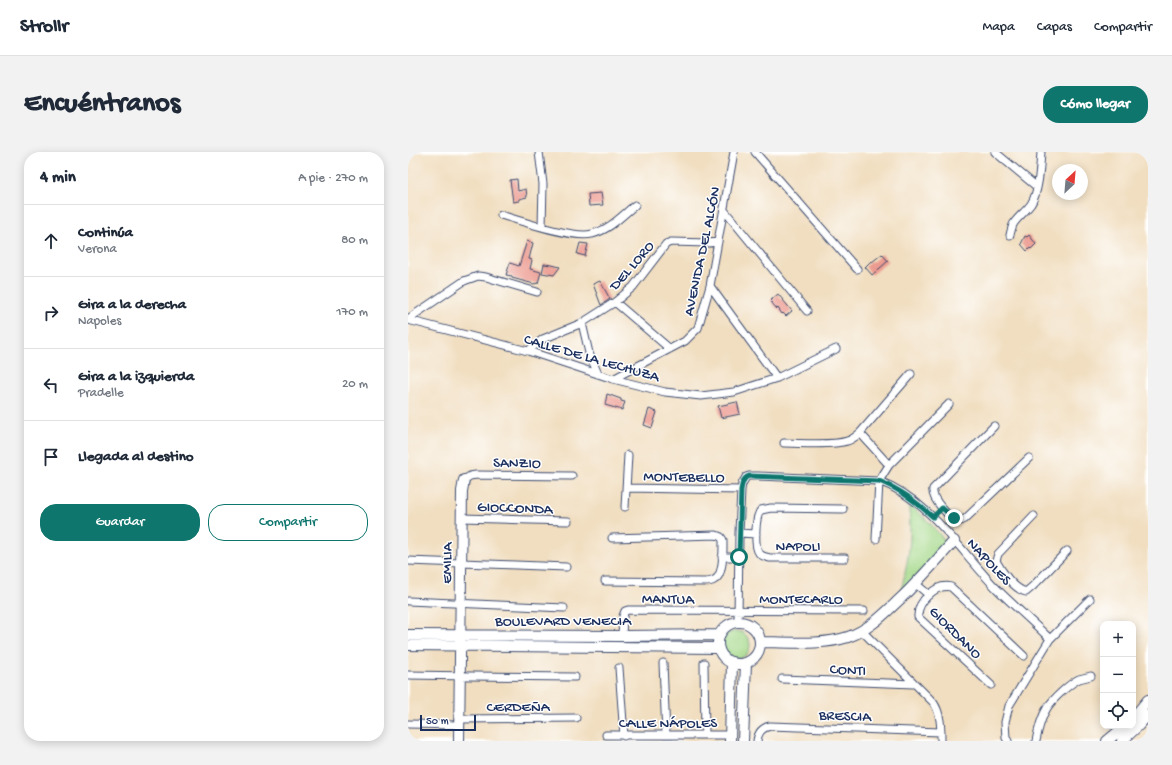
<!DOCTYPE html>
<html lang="es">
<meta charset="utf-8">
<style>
:root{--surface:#fff;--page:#f2f2f3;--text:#1f2937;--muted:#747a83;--line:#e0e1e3;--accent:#0f766e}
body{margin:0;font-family:"Gochi Hand",sans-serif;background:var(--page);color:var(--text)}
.controls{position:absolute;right:12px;bottom:12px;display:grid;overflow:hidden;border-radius:8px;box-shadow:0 2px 10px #0003}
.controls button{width:36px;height:36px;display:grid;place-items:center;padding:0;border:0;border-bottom:1px solid var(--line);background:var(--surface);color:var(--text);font:20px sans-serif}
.compass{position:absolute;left:644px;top:12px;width:36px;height:36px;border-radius:50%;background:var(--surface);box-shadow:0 2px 10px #0003;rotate:26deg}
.scale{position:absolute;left:12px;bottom:10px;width:56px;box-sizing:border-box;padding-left:4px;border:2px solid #1b2f5e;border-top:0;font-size:11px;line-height:14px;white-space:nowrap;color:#1b2f5e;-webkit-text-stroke:3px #fff;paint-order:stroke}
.stop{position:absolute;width:12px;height:12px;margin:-9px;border:3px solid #0f766e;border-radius:50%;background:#fff}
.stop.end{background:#0f766e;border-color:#fff;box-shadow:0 1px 4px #0008}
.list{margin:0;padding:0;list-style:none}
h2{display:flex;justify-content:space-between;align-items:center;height:52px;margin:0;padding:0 16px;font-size:17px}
h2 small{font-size:13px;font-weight:400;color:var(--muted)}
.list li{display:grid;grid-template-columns:26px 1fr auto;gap:12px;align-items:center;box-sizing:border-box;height:72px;padding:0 16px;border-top:1px solid var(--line)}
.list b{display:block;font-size:15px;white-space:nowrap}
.list p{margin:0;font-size:13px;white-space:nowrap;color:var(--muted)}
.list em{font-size:13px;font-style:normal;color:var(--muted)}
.actions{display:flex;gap:8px;padding:12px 16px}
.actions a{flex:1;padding:9px 0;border:1px solid var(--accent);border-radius:16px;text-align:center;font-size:14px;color:var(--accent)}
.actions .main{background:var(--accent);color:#fff}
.icon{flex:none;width:22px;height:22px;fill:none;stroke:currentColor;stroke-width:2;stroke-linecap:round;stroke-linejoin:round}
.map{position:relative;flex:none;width:740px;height:589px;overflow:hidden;border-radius:16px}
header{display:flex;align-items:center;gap:24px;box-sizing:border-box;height:56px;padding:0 20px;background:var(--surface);border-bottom:1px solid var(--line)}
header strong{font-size:19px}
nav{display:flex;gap:22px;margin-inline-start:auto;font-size:14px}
.intro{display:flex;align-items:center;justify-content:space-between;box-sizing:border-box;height:96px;padding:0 24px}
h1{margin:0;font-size:28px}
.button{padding:10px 18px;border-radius:16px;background:var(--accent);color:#fff;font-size:14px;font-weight:700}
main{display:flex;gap:24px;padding:0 24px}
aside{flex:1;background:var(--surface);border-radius:16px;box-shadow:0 2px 10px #0003}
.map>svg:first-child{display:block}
.green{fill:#a4d888;stroke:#608473}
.building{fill:#ec9b91}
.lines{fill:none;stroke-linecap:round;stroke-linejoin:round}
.street-casing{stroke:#3b496d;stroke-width:9}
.secondary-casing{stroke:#3b496d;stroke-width:12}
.street{stroke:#fff;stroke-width:7}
.secondary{stroke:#fff;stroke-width:10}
.route{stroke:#0f766e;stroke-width:5}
.labels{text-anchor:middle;stroke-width:3;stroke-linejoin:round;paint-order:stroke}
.street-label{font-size:15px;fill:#1b2f5e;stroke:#fff}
</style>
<header>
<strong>Strollr</strong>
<nav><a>Mapa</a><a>Capas</a><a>Compartir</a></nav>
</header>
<div class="intro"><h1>Encuéntranos</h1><a class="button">Cómo llegar</a></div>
<main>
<aside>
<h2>4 min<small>A pie · 270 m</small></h2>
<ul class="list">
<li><svg class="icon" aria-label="ahead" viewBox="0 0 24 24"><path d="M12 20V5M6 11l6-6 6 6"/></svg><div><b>Continúa</b><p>Verona</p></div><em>80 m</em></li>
<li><svg class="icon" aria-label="right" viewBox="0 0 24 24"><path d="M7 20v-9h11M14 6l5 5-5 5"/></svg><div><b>Gira a la derecha</b><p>Napoles</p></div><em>170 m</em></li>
<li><svg class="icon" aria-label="left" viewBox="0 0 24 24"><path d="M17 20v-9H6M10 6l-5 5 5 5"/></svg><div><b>Gira a la izquierda</b><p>Pradelle</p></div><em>20 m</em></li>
<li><svg class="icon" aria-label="arrive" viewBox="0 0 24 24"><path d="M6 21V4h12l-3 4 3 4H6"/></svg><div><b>Llegada al destino</b></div></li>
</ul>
<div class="actions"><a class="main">Guardar</a><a>Compartir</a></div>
</aside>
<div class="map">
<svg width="740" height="589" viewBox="0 0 740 589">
<rect width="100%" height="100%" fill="#fff"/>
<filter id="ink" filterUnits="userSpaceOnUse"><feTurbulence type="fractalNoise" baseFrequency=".025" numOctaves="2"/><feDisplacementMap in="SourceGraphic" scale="8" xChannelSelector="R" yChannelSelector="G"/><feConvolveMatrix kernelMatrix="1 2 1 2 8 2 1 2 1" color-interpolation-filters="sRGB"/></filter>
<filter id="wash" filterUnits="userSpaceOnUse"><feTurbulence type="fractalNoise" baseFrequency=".012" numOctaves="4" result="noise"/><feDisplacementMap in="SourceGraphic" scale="16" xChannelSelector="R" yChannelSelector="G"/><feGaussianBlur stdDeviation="0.9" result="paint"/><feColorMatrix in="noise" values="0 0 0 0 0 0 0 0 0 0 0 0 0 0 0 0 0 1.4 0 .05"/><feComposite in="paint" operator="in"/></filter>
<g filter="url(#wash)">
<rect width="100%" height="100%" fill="#f1dec0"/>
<path class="green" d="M 500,351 L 521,370 L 539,391 L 538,394 L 493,439 C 498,417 503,395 502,373 C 502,366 501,358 500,351 Z
M314 493a14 14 0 1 1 28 0a14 14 0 1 1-28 0Z"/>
<g id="blocks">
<path class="building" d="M 109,27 L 110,39 L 118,37 L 119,45 L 111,47 L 111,49 L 105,50 L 102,28 Z
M 193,41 L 195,53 L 181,54 L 180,42 Z
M 621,83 L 628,92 L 623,97 L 622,96 L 619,99 L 613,92 L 617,84 L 619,85 Z
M 119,89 L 125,91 L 121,107 L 124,108 L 122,117 L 133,120 L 130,131 L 126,132 L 104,126 L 104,124 L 98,123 L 102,111 L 111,114 Z
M 172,91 L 180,92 L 177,104 L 169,102 Z
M 474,102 L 480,109 L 464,123 L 457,115 L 463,109 L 464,110 Z
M 136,112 L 144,113 L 152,115 L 146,123 L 134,121 Z
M 192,129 L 202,147 L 193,153 L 185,132 Z
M 370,142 L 384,159 L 378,164 L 375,161 L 374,162 L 370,156 L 369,157 L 362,149 Z
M 199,242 L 213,247 L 213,249 L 217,250 L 214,258 L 197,253 Z
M 329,250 L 332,262 L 313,266 L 310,254 Z
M 241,257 L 249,260 L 244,276 L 236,273 Z"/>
</g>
</g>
<g filter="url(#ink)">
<use href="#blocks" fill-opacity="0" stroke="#3b496d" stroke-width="1"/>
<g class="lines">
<g class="street-casing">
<path id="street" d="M 131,0 L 135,32 L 134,75
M 347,0 L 449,117
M 587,0 L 629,35
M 316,58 L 399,159
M 93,63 C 112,69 167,87 184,82 C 201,78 214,64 227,53
M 602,83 C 603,79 604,74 606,71 C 611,64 618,59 623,52 C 631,40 632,15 633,0
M 302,134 L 369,226
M 207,150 L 262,197
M 0,167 L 56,129 L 70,124 L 78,125 L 129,140
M 0,168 L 120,199 L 205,227 L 257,240 L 293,244 L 326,240 L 369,226 L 428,197
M 174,171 L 181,201 L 190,222
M 120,199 L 135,187 L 174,171 L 207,150 L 225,135 L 258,92 L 263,90 L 300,91 L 310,90
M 205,227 L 277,189 L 290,176 L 302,134 L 326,0
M 586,274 L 525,337 C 523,347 542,367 551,369 C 554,369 554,369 557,367 L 621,306
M 452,281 L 481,313
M 376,291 C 392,291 424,294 439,289 C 444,288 448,284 452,281 L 503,222
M 56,328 L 62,324 L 68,323 L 164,324
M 219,336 L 333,338
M 217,355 L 220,303
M 435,357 L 363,356 L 353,358 C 347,364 346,394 351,401 C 353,404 357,405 362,406 L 437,406
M 626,364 L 590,402 L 588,409 C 594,420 606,437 618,440 L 625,434 L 659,399
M 54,366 L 160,369
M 331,381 L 348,382
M 468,387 L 471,329 L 481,313 L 541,252
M 314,405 L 331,405
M 0,409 L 158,415
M 197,429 L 296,430 C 299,430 303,430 306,428 C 316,424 315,398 315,388 L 313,385 L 308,383 L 204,386
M 508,432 L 521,443
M 0,449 L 156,456
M 330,469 L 331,381 L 333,338 L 334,332 L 338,325 L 341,324 L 350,324 L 471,329 C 521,347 553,400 589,437 C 606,454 625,470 642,487
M 454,479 L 525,550 C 533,561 533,575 533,589
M 214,484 L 215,464 L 217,459 L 220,458 L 456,459
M 255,511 L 258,583
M 296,511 L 297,583
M 211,516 L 216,584
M 0,523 L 64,524 L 167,525
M 374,527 L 506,532
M 583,533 L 510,465 C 509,450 528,431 543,435 L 616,504
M 52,567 L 168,566
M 0,572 L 51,573
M 198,583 L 322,583
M 349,589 C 350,581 353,576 362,574 L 533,580
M 600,589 L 598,586 L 597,570 L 601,554 L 642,487 L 682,447
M 628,589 C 630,578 633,566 639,556 C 645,547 661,532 671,527 C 675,526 679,525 683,524"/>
</g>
<g class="secondary-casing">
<path id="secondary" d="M310 491a21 21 0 1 1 42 0a21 21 0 1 1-42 0Z
M 0,483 L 214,484 L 311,483
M 352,490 C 381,490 412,494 440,485 C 461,478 476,462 492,447 C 511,429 528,409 546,389
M 0,493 L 310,496
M 725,566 L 740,548
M 51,589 L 54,339 L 56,328
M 322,589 L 324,510
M 335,589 L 338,511
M 699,589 L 717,574
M 714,589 L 731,573 L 740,563"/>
</g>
<use href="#street" class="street"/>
<use href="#secondary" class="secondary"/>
</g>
</g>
<g class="lines" filter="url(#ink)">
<path class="route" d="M 331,405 L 333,338 C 334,332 335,326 341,324 L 471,329 C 492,337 508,350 525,365 L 534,356 L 546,366"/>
</g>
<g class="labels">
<g class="street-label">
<text transform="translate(293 99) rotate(-78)" y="5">AVENIDA DEL ALCÓN</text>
<text transform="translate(223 113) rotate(-49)" y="5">DEL LORO</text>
<text transform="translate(184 205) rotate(16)" y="5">CALLE DE LA LECHUZA</text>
<text transform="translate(109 310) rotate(1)" y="5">SANZIO</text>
<text transform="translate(276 324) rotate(1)" y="5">MONTEBELLO</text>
<text transform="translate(107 355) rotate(2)" y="5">GIOCCONDA</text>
<text x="390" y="398">NAPOLI</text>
<text transform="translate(582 409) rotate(47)" y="5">NAPOLES</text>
<text transform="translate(38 411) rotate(-89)" y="5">EMILIA</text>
<text transform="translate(260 446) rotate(1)" y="5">MANTUA</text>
<text x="393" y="451">MONTECARLO</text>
<text x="155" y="473">BOULEVARD VENECIA</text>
<text transform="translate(548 480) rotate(45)" y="5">GIORDANO</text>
<text transform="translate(440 517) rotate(3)" y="5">CONTI</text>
<text x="110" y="559">CERDEÑA</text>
<text transform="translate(437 563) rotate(2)" y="5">BRESCIA</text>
<text x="260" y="575">CALLE NÁPOLES</text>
</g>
</g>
</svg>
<div class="controls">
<button>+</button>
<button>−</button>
<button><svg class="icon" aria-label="locate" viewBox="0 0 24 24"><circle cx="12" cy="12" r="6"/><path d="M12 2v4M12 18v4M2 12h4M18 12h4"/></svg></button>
</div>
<svg class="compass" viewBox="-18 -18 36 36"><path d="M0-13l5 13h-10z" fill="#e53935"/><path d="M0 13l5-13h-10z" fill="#747a83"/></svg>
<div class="scale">50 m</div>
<div class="stop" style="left:331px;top:405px"></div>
<div class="stop end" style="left:546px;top:366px"></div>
</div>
</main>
